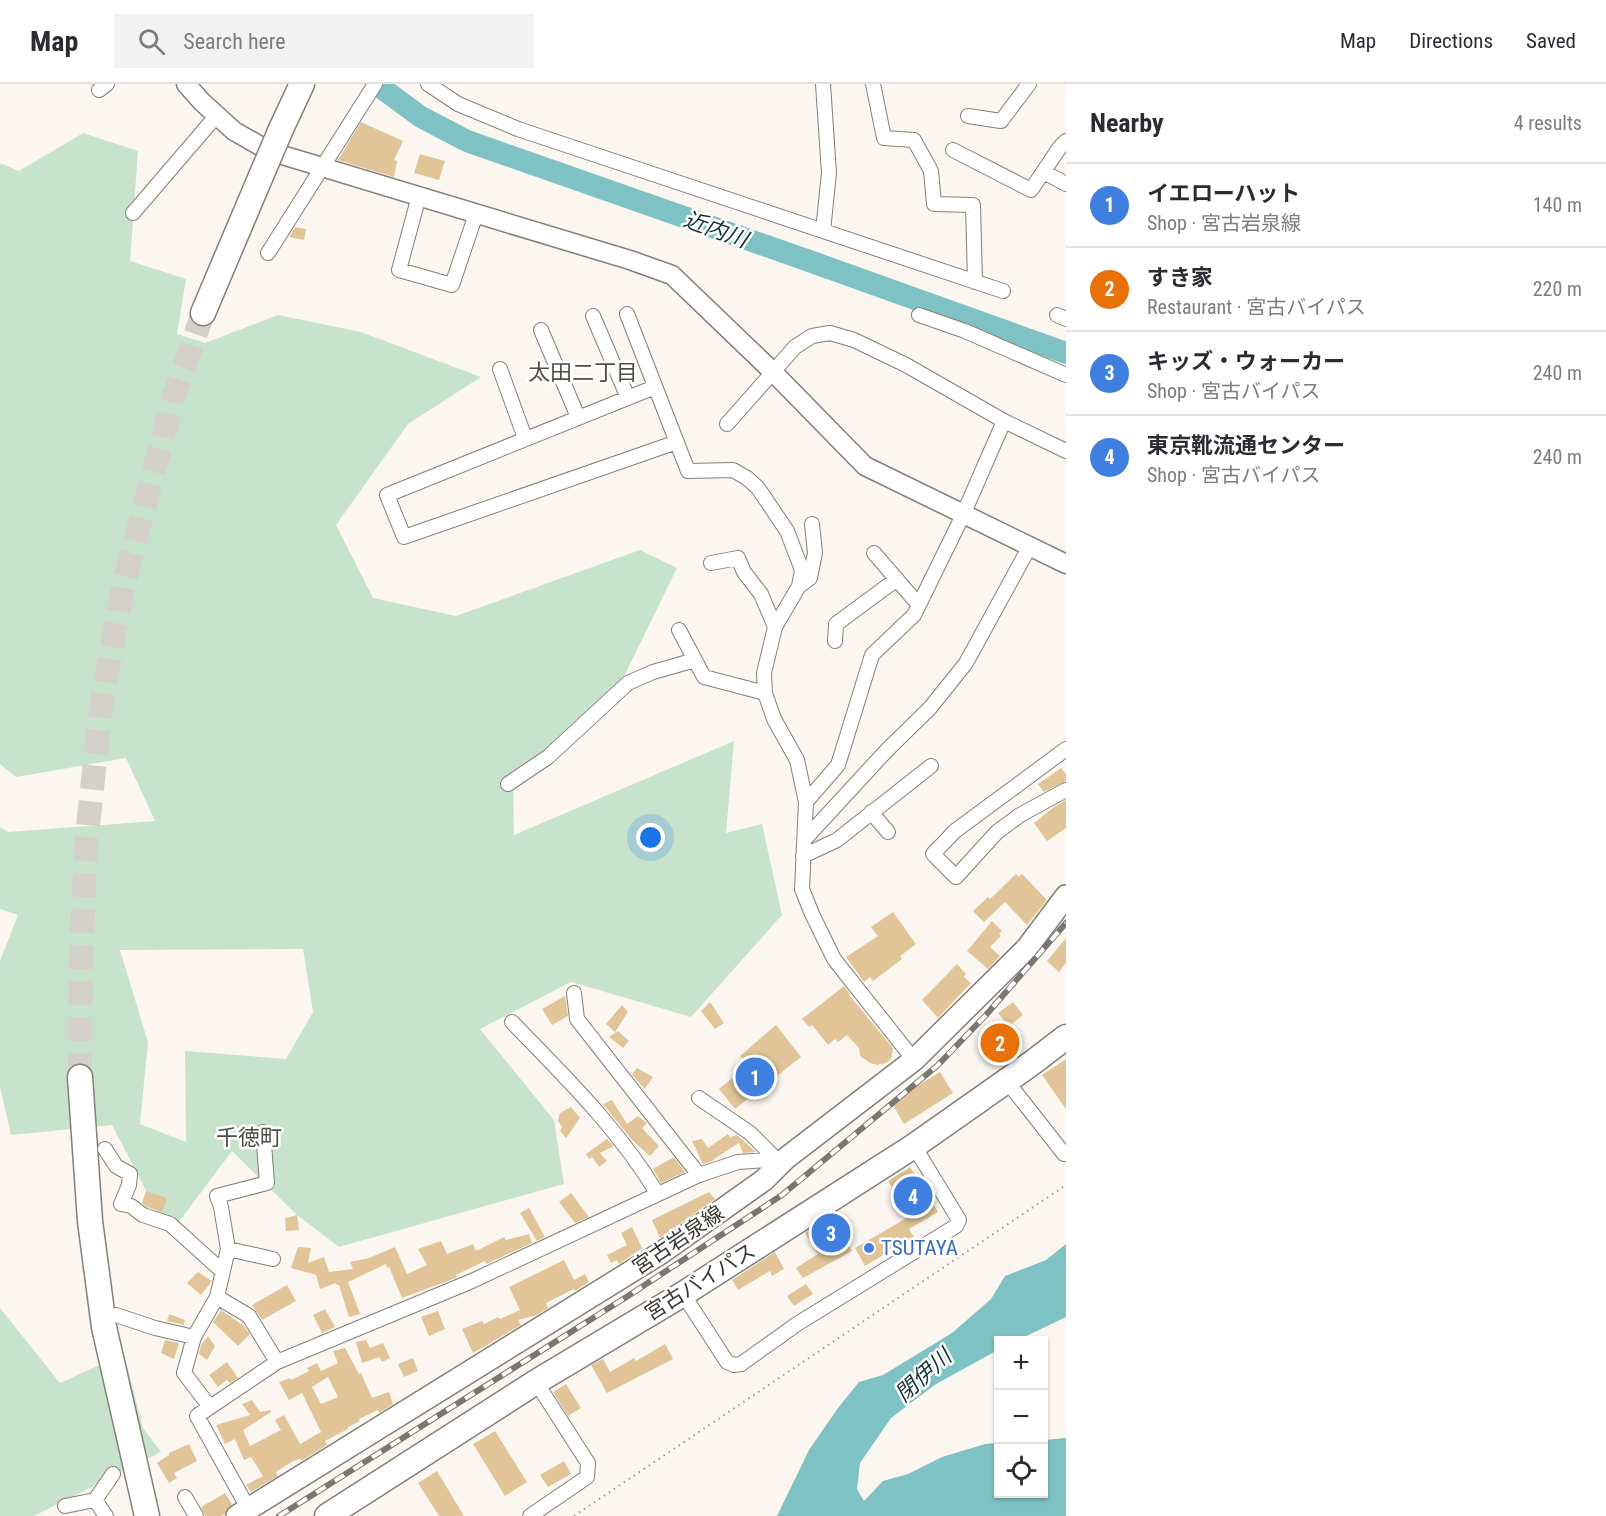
<!DOCTYPE html>
<meta charset="utf-8">
<style>
:root{--surface:#fff;--page:#f2f2f3;--text:#2b2b33;--muted:#7c7c81;--line:#e1e1e2;--accent:#111827}
body{margin:0;font-family:"Roboto Condensed","Noto Sans JP",sans-serif;background:var(--page);color:var(--text)}
.controls{position:absolute;right:18px;bottom:18px;display:grid;overflow:hidden;border-radius:0px;box-shadow:0 2px 4px #0004}
.controls button{width:54px;height:54px;display:grid;place-items:center;padding:0;border:0;border-bottom:2px solid var(--line);background:var(--surface);color:var(--text);font:30px sans-serif}
.you{position:absolute;left:651px;top:754px;width:21px;height:21px;margin:-15px;border:4px solid #fff;border-radius:50%;background:#1a73e8;box-shadow:0 0 0 9px #1a73e833}
.badge{display:grid;place-items:center;width:39px;height:39px;border-radius:50%;background:var(--accent);color:#fff;font-size:20px;font-weight:700}
.pin{position:absolute;translate:-50% -50%;border:3px solid #fff;box-shadow:0 2px 6px #0006}
.list{margin:0;padding:0;list-style:none}
h2{display:flex;justify-content:space-between;align-items:center;height:78px;margin:0;padding:0 24px;font-size:26px}
h2 small{font-size:20px;font-weight:400;color:var(--muted)}
.list li{display:grid;grid-template-columns:39px 1fr auto;gap:18px;align-items:center;box-sizing:border-box;height:84px;padding:0 24px;border-top:2px solid var(--line)}
.list b{display:block;font-size:22px;white-space:nowrap}
.list p{margin:0;font-size:20px;white-space:nowrap;color:var(--muted)}
.list em{font-size:20px;font-style:normal;color:var(--muted)}
.icon{flex:none;width:33px;height:33px;fill:none;stroke:currentColor;stroke-width:2;stroke-linecap:round;stroke-linejoin:round}
.map{position:relative;flex:none;width:1066px;height:1432px;overflow:hidden}
header{display:flex;align-items:center;gap:36px;box-sizing:border-box;height:84px;padding:0 30px;background:var(--surface);border-bottom:2px solid var(--line)}
header strong{font-size:28px}
nav{display:flex;gap:33px;margin-inline-start:auto;font-size:21px}
.search{width:420px;height:54px;background:var(--page);display:flex;align-items:center;gap:15px;box-sizing:border-box;padding:0 21px;border-radius:0px;color:var(--muted);font-size:22px}
main{display:flex}
aside{flex:1;background:var(--surface)}
.map>svg:first-child{display:block}
.green{fill:#c7e3cc;fill-rule:evenodd}
.water{fill:#7fc2c3}
.lines{fill:none;stroke-linecap:round;stroke-linejoin:round}
.river{stroke:#7fc2c3;stroke-width:22}
.building{fill:#e1c598;fill-rule:evenodd}
.highway-tunnel{stroke:#d4d1cb;stroke-width:24;stroke-dasharray:24 12;stroke-linecap:butt}
.street-casing{stroke:#837f79;stroke-width:16}
.secondary-casing{stroke:#837f79;stroke-width:21}
.primary-casing{stroke:#837f79;stroke-width:24}
.highway-casing{stroke:#837f79;stroke-width:27}
.path{stroke:#9e9b96;stroke-width:2;stroke-dasharray:1.5 4.5;stroke-linecap:butt}
.street{stroke:#fff;stroke-width:14}
.secondary{stroke:#fff;stroke-width:18}
.primary{stroke:#fff;stroke-width:21}
.highway{stroke:#fff;stroke-width:24}
.rail-casing{stroke:#797772;stroke-width:6}
.rail{stroke:#fff;stroke-width:4;stroke-dasharray:11;stroke-linecap:butt}
.highway-bridge-casing{stroke:#837f79;stroke-width:27;stroke-linecap:butt}
.highway-bridge{stroke:#fff;stroke-width:24}
.shop-dot{fill:#3f7fe0;stroke:#fff;stroke-width:2}
.labels{text-anchor:middle;stroke-width:5;stroke-linejoin:round;paint-order:stroke}
.street-label{font-size:21px;fill:#393835;stroke:#fff}
.shop-label{font-size:21px;fill:#366cbe;stroke:#fff;text-anchor:start}
.water-label{font-size:22px;font-style:italic;fill:#0f3131;stroke:#fff}
.neighbourhood-label{font-size:22px;fill:#504d47;stroke:#fff}
</style>
<header>
<strong>Map</strong>
<div class="search"><svg class="icon" aria-label="search" viewBox="0 0 24 24"><circle cx="10" cy="10" r="6"/><path d="M15 15l6 6"/></svg>Search here</div>
<nav><a>Map</a><a>Directions</a><a>Saved</a></nav>
</header>
<main>
<div class="map">
<svg width="1066" height="1432" viewBox="0 0 1066 1432">
<rect width="100%" height="100%" fill="#fbf7f0"/>
<path class="green" d="M 83,49 L 138,67 L 130,177 L 186,195 L 177,250 L 205,259 L 278,231 L 361,248 L 481,293 L 408,340 L 336,441 L 373,514 L 456,532 L 640,466 L 677,484 L 605,631 L 513,687 L 514,751 L 734,657 L 726,749 L 762,740 L 782,831 L 691,933 L 571,898 L 480,945 L 554,1036 L 564,1100 L 339,1163 L 297,1131 L 232,1067 L 169,1151 L 112,1041 L 11,1051 L 0,1003 L 0,877 L 18,831 L 0,825 L 0,743 L 8,748 L 155,737 L 126,674 L 16,693 L 0,680 L 0,79 L 19,87 ZM 303,865 L 313,928 L 286,975 L 185,967 L 186,1058 L 140,1040 L 148,958 L 120,866 Z
M 0,1224 L 60,1299 L 124,1270 L 143,1344 L 161,1368 L 34,1432 L 0,1432 Z"/>
<path class="water" d="M 1066,1160 L 1066,1233 L 1018,1256 L 999,1256 L 998,1266 L 936,1300 L 891,1334 L 860,1379 L 857,1405 L 864,1417 L 883,1397 L 908,1390 L 942,1373 L 985,1360 L 998,1359 L 999,1410 L 1044,1410 L 1044,1356 L 1066,1354 L 1066,1432 L 777,1432 L 809,1366 L 838,1324 L 859,1298 L 883,1291 L 952,1249 L 991,1215 L 1005,1192 L 1046,1176 Z"/>
<g class="lines">
<path class="river" d="M 376,0 L 421,33 L 467,57 L 815,179 L 1066,269"/>
</g>
<path class="building" d="M 361,38 L 403,57 L 394,76 L 397,77 L 394,93 L 338,76 Z
M 420,70 L 445,77 L 439,96 L 414,89 Z
M 295,143 L 306,145 L 304,156 L 289,153 Z
M 1061,684 L 1066,690 L 1066,697 L 1044,708 L 1038,700 Z
M 1066,716 L 1066,744 L 1047,757 L 1034,739 L 1054,723 Z
M 1016,790 L 1019,793 L 1022,790 L 1047,816 L 1027,841 L 1005,818 L 984,838 L 973,827 L 988,813 L 990,815 Z
M 893,828 L 916,860 L 900,872 L 902,875 L 873,897 L 870,893 L 864,898 L 846,873 L 878,852 L 871,843 Z
M 992,837 L 1002,847 L 999,850 L 1001,852 L 990,863 L 1000,872 L 988,885 L 967,867 Z
M 1066,854 L 1066,879 L 1059,888 L 1047,877 Z
M 957,880 L 966,890 L 964,893 L 971,899 L 938,934 L 922,916 Z
M 844,902 L 850,910 L 849,911 L 893,964 L 891,975 L 886,979 L 877,981 L 870,979 L 860,972 L 859,964 L 847,951 L 838,958 L 835,955 L 828,961 L 812,941 L 809,943 L 802,935 Z
M 565,912 L 568,932 L 552,941 L 542,925 Z
M 710,918 L 724,939 L 715,945 L 701,927 Z
M 1013,918 L 1023,931 L 1009,942 L 998,929 Z
M 622,921 L 628,928 L 615,948 L 606,940 Z
M 776,941 L 801,973 L 735,1025 L 719,1005 L 748,981 L 740,972 Z
M 1000,944 L 1013,966 L 1001,974 L 987,952 Z
M 618,947 L 629,957 L 623,964 L 609,953 Z
M 1066,975 L 1066,1025 L 1042,991 Z
M 637,984 L 653,993 L 645,1005 L 632,991 Z
M 940,988 L 953,1009 L 904,1040 L 891,1018 Z
M 612,1016 L 627,1040 L 638,1032 L 647,1039 L 642,1044 L 659,1062 L 650,1072 L 632,1056 L 603,1020 Z
M 571,1023 L 580,1034 L 566,1054 L 560,1047 L 562,1043 L 558,1037 L 560,1029 Z
M 728,1050 L 730,1053 L 737,1051 L 756,1068 L 743,1069 L 739,1059 L 714,1075 L 715,1076 L 703,1080 L 692,1057 L 702,1055 L 708,1064 Z
M 607,1055 L 614,1062 L 600,1069 L 607,1077 L 599,1083 L 592,1073 L 589,1075 L 586,1070 Z
M 674,1073 L 685,1088 L 661,1099 L 653,1085 Z
M 910,1083 L 938,1128 L 909,1145 L 914,1153 L 865,1182 L 855,1164 L 910,1132 L 888,1097 Z
M 146,1107 L 167,1114 L 162,1128 L 147,1123 L 142,1119 Z
M 709,1108 L 715,1115 L 660,1154 L 652,1136 Z
M 571,1109 L 589,1133 L 575,1139 L 559,1118 Z
M 529,1124 L 545,1153 L 537,1157 L 520,1129 Z
M 297,1131 L 299,1146 L 286,1147 L 285,1134 Z
M 831,1132 L 852,1167 L 803,1194 L 796,1184 L 818,1170 L 805,1149 Z
M 632,1143 L 642,1164 L 619,1180 L 617,1176 L 611,1179 L 607,1171 L 627,1161 L 621,1149 Z
M 529,1150 L 532,1159 L 486,1180 L 485,1177 L 456,1191 L 456,1194 L 402,1214 L 389,1183 L 387,1184 L 386,1180 L 348,1198 L 360,1230 L 349,1233 L 339,1201 L 337,1201 L 336,1199 L 320,1205 L 316,1191 L 291,1184 L 298,1163 L 311,1164 L 308,1179 L 324,1173 L 329,1188 L 353,1185 L 350,1178 L 369,1174 L 395,1163 L 407,1190 L 427,1181 L 418,1165 L 441,1157 L 447,1170 L 473,1160 L 476,1167 L 504,1153 L 506,1156 Z
M 775,1168 L 784,1185 L 772,1192 L 770,1187 L 738,1206 L 732,1196 Z
M 564,1176 L 574,1196 L 585,1190 L 589,1198 L 575,1207 L 574,1205 L 546,1219 L 548,1224 L 537,1231 L 518,1236 L 521,1241 L 473,1269 L 462,1245 L 482,1237 L 484,1240 L 498,1233 L 500,1235 L 520,1226 L 509,1203 Z
M 198,1188 L 212,1197 L 201,1211 L 187,1199 Z
M 806,1200 L 813,1210 L 794,1222 L 787,1212 Z
M 287,1201 L 296,1217 L 262,1236 L 252,1221 Z
M 325,1225 L 335,1243 L 322,1249 L 313,1231 Z
M 221,1226 L 244,1242 L 250,1250 L 238,1262 L 213,1238 Z
M 438,1227 L 445,1245 L 429,1252 L 421,1233 Z
M 169,1230 L 185,1236 L 184,1241 L 167,1237 Z
M 208,1252 L 215,1262 L 207,1276 L 199,1270 L 201,1261 Z
M 165,1256 L 179,1259 L 174,1275 L 161,1269 Z
M 366,1256 L 370,1264 L 383,1259 L 390,1274 L 382,1278 L 379,1273 L 362,1279 L 356,1258 Z
M 665,1260 L 673,1275 L 607,1309 L 591,1281 L 603,1275 L 610,1288 L 634,1274 L 636,1277 Z
M 345,1264 L 359,1290 L 361,1289 L 372,1314 L 389,1308 L 393,1320 L 379,1329 L 378,1326 L 359,1335 L 360,1337 L 348,1343 L 348,1345 L 325,1357 L 327,1361 L 301,1377 L 300,1375 L 293,1377 L 276,1388 L 278,1392 L 251,1408 L 246,1401 L 263,1392 L 251,1373 L 244,1376 L 235,1355 L 225,1360 L 216,1341 L 250,1331 L 242,1320 L 252,1316 L 260,1328 L 271,1326 L 271,1328 L 243,1346 L 250,1362 L 281,1346 L 275,1336 L 284,1331 L 300,1360 L 321,1348 L 302,1309 L 289,1316 L 279,1298 L 290,1294 L 291,1296 L 309,1287 L 307,1284 L 317,1279 L 321,1287 L 338,1279 L 333,1267 ZM 328,1293 L 338,1313 L 321,1320 L 312,1303 Z
M 413,1274 L 418,1287 L 404,1293 L 398,1280 Z
M 227,1278 L 238,1294 L 230,1299 L 227,1296 L 218,1303 L 209,1291 Z
M 566,1300 L 581,1324 L 568,1332 L 553,1308 Z
M 495,1347 L 527,1398 L 505,1412 L 473,1360 Z
M 189,1360 L 197,1377 L 174,1389 L 177,1394 L 169,1399 L 157,1379 L 169,1371 L 169,1369 Z
M 564,1377 L 571,1390 L 548,1403 L 540,1391 Z
M 437,1387 L 464,1432 L 439,1432 L 418,1399 Z
M 225,1409 L 232,1420 L 225,1430 L 221,1432 L 205,1432 L 201,1423 Z"/>
<g class="lines">
<path class="highway-tunnel" d="M 80,993 L 81,874 L 86,760 L 101,622 L 124,499 L 173,315 L 203,229"/>
<g class="street-casing">
<path id="street" d="M 428,0 L 458,20 L 518,45 L 1003,207
M 823,0 L 829,89 L 823,147
M 873,0 L 884,54 L 914,56 L 931,87 L 934,120 L 973,121 L 975,198
M 99,6 L 107,0
M 968,32 L 1001,37 L 1029,0
M 953,66 L 1031,106 L 1060,63 L 1066,57
M 1044,88 L 1066,100
M 419,112 L 399,186 L 452,201 L 476,130
M 133,129 L 217,31
M 268,169 L 375,0
M 627,230 L 688,387 L 733,386 L 747,394 L 758,404 L 787,447 L 802,486 L 799,502 L 775,543 L 764,589 L 765,609 L 774,635 L 797,676 L 806,718 L 802,805 L 812,830 L 834,875 L 914,976
M 919,231 L 965,247 L 1066,291
M 1057,231 L 1066,235
M 593,232 L 628,314
M 541,246 L 578,333
M 500,285 L 525,354
M 655,303 L 387,411 L 404,453 L 677,358
M 1004,337 L 1066,367
M 727,340 L 795,263 L 812,252 L 830,249 L 854,256 L 906,281 L 1004,337 L 963,431 L 914,531 L 872,571 L 838,681 L 806,718
M 874,469 L 918,520
M 711,479 L 738,474 L 744,488 L 761,510 L 775,543
M 799,502 L 810,494 L 815,469 L 812,440
M 679,546 L 704,593 L 765,609
M 835,557 L 836,540 L 897,495
M 1066,665 L 955,747 L 933,770 L 956,793 L 997,748 L 1020,731 L 1066,706
M 508,700 L 548,673 L 628,599 L 653,588 L 695,576
M 871,728 L 888,748
M 805,755 L 887,666 L 930,624 L 966,579 L 1030,462
M 803,772 L 837,756 L 931,682
M 574,909 L 577,935 L 699,1091
M 512,938 C 564,992 618,1044 657,1109
M 1006,996 L 1064,1070 L 1066,1068
M 699,1014 L 750,1049 L 777,1076
M 105,1065 L 116,1082 L 130,1090 L 129,1101 L 121,1120 L 131,1122 L 143,1131 L 170,1140 L 222,1187
M 228,1165 L 273,1175
M 683,1210 L 727,1278 L 734,1281 L 741,1280 L 797,1240 L 956,1142 L 959,1136 L 914,1062
M 217,1213 L 249,1232 L 277,1278
M 116,1231 L 155,1244 L 194,1253
M 210,1323 L 184,1289 L 194,1253 L 217,1213 L 228,1165 L 221,1123 L 217,1112 L 267,1099 L 263,1048
M 185,1413 L 196,1432
M 95,1416 L 106,1432
M 65,1422 L 95,1416 L 113,1390
M 248,1424 L 197,1332 L 277,1278 L 472,1197 L 699,1091 L 738,1078 L 785,1075
M 530,1432 L 587,1393 L 588,1379 L 536,1298"/>
</g>
<g class="secondary-casing">
<path id="secondary" d="M 186,0 L 202,18 L 234,47 L 269,67 L 630,176 L 672,191 L 772,287 L 865,382 L 1066,480"/>
</g>
<g class="primary-casing">
<path id="primary" d="M 237,1432 L 661,1169 L 764,1096 L 785,1075 L 914,976 L 1027,864 L 1066,812"/>
</g>
<g class="highway-casing">
<path id="highway" d="M 281,45 L 302,0
M 203,229 L 261,92
M 80,993 L 90,1137 L 104,1243 L 147,1432
M 327,1432 L 536,1298 L 683,1210 L 914,1062 L 1032,979 L 1066,953"/>
</g>
<path class="path" d="M 574,1432 L 1066,1101"/>
<use href="#street" class="street"/>
<use href="#secondary" class="secondary"/>
<use href="#primary" class="primary"/>
<use href="#highway" class="highway"/>
<g class="rail-casing">
<path id="rail" d="M 279,1432 L 628,1212 L 782,1111 L 938,981 L 986,931 L 1066,839"/>
</g>
<use href="#rail" class="rail"/>
<g class="highway-bridge-casing">
<path id="highway-bridge" d="M 261,92 L 281,45"/>
</g>
<use href="#highway-bridge" class="highway-bridge"/>
</g>
<circle class="shop-dot" cx="869" cy="1164" r="6"/>
<g class="labels">
<g class="street-label">
<text transform="translate(678 1156) rotate(-34)" y="7">宮古岩泉線</text>
<text transform="translate(700 1198) rotate(-32)" y="7">宮古バイパス</text>
</g>
<g class="shop-label">
<text x="881" y="1171">TSUTAYA</text>
</g>
<g class="water-label">
<text transform="translate(716 145) rotate(20)" y="8">近内川</text>
<text transform="translate(923 1291) rotate(-42)" y="8">閉伊川</text>
</g>
<g class="neighbourhood-label">
<text x="583" y="296">太田二丁目</text>
<text x="249" y="1061">千徳町</text>
</g>
</g>
</svg>
<div class="controls">
<button>+</button>
<button>−</button>
<button><svg class="icon" aria-label="locate" viewBox="0 0 24 24"><circle cx="12" cy="12" r="6"/><path d="M12 2v4M12 18v4M2 12h4M18 12h4"/></svg></button>
</div>
<div class="you"></div>
<div class="pin badge" style="left:755px;top:993px;background:#3f7fe0">1</div>
<div class="pin badge" style="left:1000px;top:959px;background:#e8710a">2</div>
<div class="pin badge" style="left:831px;top:1149px;background:#3f7fe0">3</div>
<div class="pin badge" style="left:913px;top:1112px;background:#3f7fe0">4</div>
</div>
<aside>
<h2>Nearby<small>4 results</small></h2>
<ul class="list">
<li><span class="badge" style="background:#3f7fe0">1</span><div><b>イエローハット</b><p>Shop · 宮古岩泉線</p></div><em>140 m</em></li>
<li><span class="badge" style="background:#e8710a">2</span><div><b>すき家</b><p>Restaurant · 宮古バイパス</p></div><em>220 m</em></li>
<li><span class="badge" style="background:#3f7fe0">3</span><div><b>キッズ・ウォーカー</b><p>Shop · 宮古バイパス</p></div><em>240 m</em></li>
<li><span class="badge" style="background:#3f7fe0">4</span><div><b>東京靴流通センター</b><p>Shop · 宮古バイパス</p></div><em>240 m</em></li>
</ul>
</aside>
</main>
